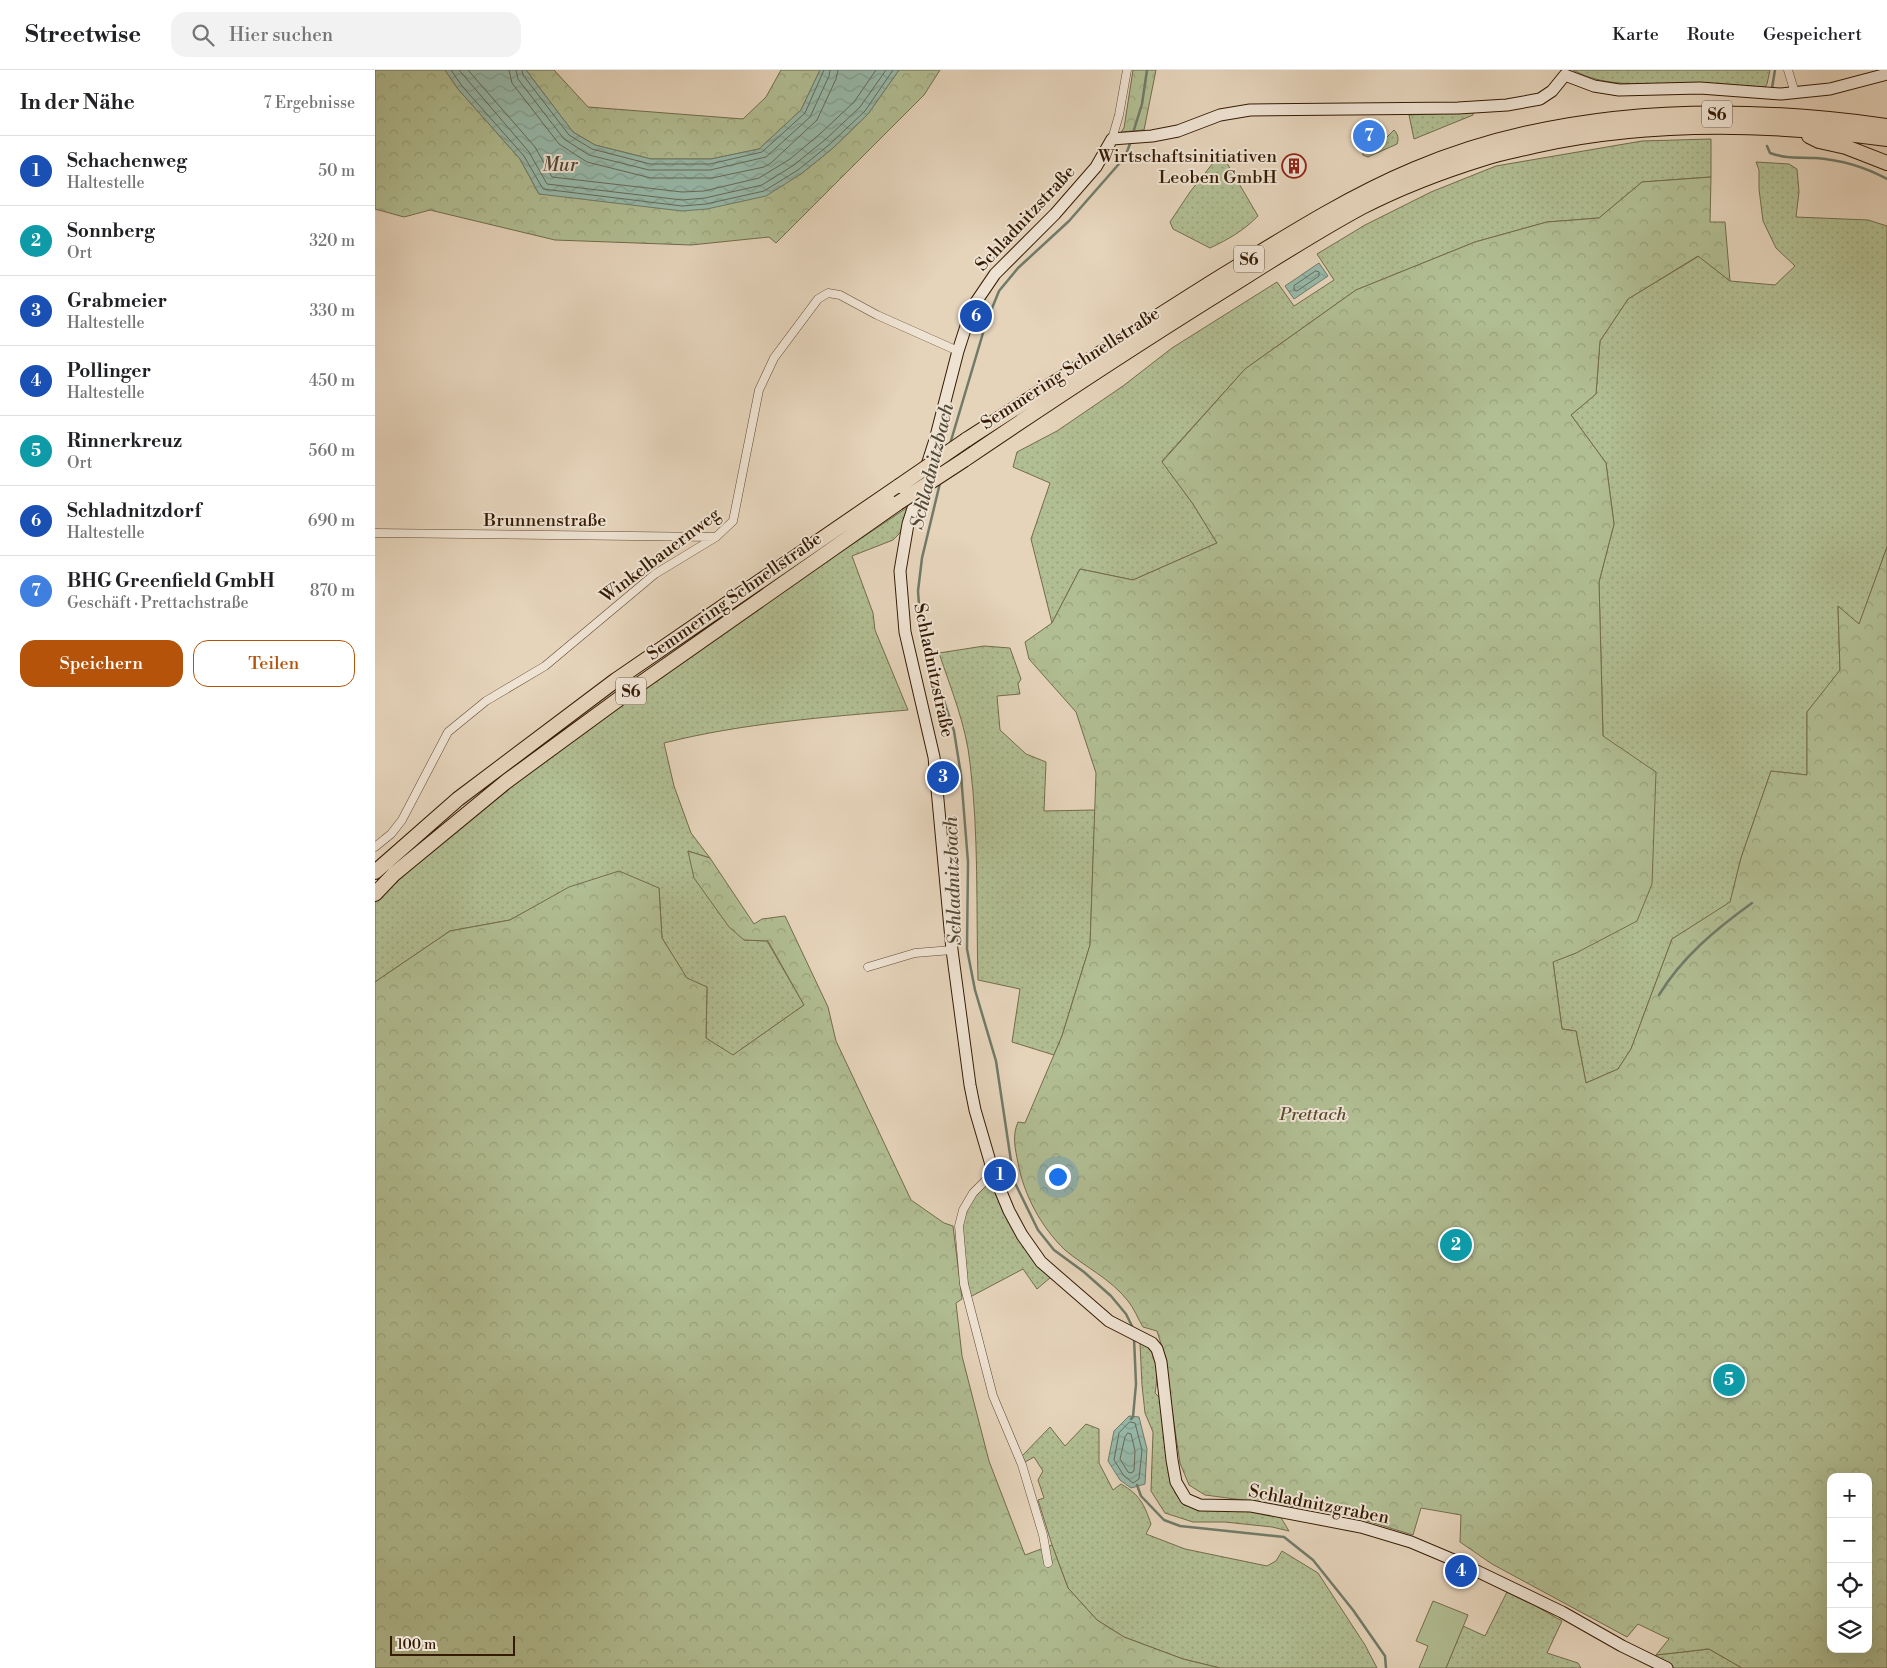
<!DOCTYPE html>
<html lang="de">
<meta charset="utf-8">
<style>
:root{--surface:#fff;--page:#f2f2f2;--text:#202124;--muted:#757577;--line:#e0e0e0;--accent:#b45309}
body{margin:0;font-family:"Libre Bodoni",serif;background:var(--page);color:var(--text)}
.controls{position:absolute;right:15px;bottom:15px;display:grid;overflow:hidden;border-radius:10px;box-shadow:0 5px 20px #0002}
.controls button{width:45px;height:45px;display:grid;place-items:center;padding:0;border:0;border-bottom:1px solid var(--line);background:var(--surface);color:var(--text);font:25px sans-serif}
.scale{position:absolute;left:15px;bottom:12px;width:125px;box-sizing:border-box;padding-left:5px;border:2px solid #351b04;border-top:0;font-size:14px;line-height:18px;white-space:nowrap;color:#351b04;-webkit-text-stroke:4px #eee2d2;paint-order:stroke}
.you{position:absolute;left:682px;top:1106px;width:18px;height:18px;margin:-12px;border:4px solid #fff;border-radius:50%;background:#1a73e8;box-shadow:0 0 0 8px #1a73e833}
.badge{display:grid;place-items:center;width:32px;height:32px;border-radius:50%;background:var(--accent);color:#fff;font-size:16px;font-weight:700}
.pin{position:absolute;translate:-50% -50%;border:2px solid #fff;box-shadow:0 1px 5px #0006}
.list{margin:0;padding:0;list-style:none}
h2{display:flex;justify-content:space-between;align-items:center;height:65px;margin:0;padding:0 20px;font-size:21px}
h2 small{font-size:16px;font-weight:400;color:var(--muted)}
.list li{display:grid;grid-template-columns:32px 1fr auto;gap:15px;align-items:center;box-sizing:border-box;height:70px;padding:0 20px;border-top:1px solid var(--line)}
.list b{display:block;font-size:19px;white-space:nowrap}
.list p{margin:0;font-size:16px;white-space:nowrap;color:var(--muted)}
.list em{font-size:16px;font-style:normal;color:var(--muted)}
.actions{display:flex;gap:10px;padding:15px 20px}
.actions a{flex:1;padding:11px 0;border:1px solid var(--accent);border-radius:15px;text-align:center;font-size:18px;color:var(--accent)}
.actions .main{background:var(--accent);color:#fff}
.icon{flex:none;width:28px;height:28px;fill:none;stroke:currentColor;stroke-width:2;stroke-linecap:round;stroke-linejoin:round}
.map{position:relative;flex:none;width:1512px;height:1598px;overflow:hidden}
header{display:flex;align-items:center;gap:30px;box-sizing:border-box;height:70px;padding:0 25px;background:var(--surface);border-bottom:1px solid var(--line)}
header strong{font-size:24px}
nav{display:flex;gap:28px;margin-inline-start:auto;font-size:18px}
.search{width:350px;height:45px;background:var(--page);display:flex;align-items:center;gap:12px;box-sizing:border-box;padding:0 18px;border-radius:15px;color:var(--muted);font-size:19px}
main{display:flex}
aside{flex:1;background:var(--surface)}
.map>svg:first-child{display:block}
.grass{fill:url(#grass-dots);stroke:#736c4b}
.forest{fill:url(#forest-crowns);stroke:#736c4b;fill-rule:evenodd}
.pitch{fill:#b1bd92;stroke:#736c4b}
.water{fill:url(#water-waves);stroke:#707a68}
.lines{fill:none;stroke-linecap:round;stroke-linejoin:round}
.shore{stroke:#666a57;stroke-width:1}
.stream{stroke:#707a68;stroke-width:2.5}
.street-casing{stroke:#614932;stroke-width:9}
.secondary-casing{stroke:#351b04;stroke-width:13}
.highway-casing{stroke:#351b04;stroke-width:16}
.street{stroke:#eee2d2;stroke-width:8}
.secondary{stroke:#eee2d2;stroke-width:11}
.highway{stroke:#e5d3ba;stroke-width:14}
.highway-bridge-casing{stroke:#351b04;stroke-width:16;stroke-linecap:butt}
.highway-bridge{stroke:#e5d3ba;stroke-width:14}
.labels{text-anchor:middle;stroke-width:4;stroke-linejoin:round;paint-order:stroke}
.shield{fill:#eee2d2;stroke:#6c5742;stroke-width:1}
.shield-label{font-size:16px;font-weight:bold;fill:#351b04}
.poi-label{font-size:18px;fill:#351b04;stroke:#eee2d2;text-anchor:end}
.street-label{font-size:18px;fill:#351b04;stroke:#eee2d2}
.park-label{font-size:18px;font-style:italic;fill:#5a4c2f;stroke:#eee2d2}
.water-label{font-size:19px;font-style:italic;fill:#524a36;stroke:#eee2d2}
</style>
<header>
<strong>Streetwise</strong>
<div class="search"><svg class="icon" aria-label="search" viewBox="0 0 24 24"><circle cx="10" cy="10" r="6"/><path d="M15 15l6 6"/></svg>Hier suchen</div>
<nav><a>Karte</a><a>Route</a><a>Gespeichert</a></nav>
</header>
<main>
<aside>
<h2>In der Nähe<small>7 Ergebnisse</small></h2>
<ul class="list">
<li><span class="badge" style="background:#1a4fb4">1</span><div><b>Schachenweg</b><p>Haltestelle</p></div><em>50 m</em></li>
<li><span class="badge" style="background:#0f9aa8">2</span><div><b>Sonnberg</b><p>Ort</p></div><em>320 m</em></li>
<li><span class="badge" style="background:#1a4fb4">3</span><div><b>Grabmeier</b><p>Haltestelle</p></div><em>330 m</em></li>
<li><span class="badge" style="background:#1a4fb4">4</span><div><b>Pollinger</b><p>Haltestelle</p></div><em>450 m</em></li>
<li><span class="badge" style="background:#0f9aa8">5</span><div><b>Rinnerkreuz</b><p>Ort</p></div><em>560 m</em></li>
<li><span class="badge" style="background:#1a4fb4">6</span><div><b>Schladnitzdorf</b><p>Haltestelle</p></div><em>690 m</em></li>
<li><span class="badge" style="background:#3f7fe0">7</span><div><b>BHG Greenfield GmbH</b><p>Geschäft · Prettachstraße</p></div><em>870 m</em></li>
</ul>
<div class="actions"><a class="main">Speichern</a><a>Teilen</a></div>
</aside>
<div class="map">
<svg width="1512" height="1598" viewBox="0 0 1512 1598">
<defs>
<pattern id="grass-dots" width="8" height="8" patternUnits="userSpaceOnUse" patternTransform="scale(1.25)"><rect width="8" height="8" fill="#b1bd92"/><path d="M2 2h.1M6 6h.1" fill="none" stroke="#99a27c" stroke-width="1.8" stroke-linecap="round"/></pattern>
<pattern id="forest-crowns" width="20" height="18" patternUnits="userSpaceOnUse" patternTransform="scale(1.25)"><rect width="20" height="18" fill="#b1bd92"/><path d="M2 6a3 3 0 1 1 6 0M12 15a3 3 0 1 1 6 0" fill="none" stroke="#99a27c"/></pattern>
<pattern id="water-waves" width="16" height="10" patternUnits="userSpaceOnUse" patternTransform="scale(1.25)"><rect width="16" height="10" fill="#97b9aa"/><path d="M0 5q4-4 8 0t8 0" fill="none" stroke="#839e91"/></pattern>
</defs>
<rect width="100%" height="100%" fill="#e5d3ba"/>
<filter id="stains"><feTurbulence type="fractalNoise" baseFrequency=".004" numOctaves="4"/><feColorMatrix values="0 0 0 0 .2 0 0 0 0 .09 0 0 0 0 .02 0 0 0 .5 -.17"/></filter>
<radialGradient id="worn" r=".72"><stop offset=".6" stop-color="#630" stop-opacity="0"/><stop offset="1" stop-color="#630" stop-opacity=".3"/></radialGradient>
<path class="grass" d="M 1198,0 L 1395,0 L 1392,14 L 1390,17 C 1361,15 1332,14 1304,14 C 1268,13 1230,18 1198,0 Z
M 1098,42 L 1098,45 L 1039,69 L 1034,45 Z
M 1019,60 C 1023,64 1024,69 1022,74 L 993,87 L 988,85 L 987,80 L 1012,67 Z
M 1336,69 L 1336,107 L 1267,112 L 1224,148 L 1172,152 L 1100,172 L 981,220 L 870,299 L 787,391 L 818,434 L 842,473 L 758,510 L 705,499 L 677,553 L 656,469 L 675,413 L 638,397 L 642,382 L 682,361 L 748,316 L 797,278 L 902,212 L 919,236 L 959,210 L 942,184 L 990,155 L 1056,122 L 1121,96 L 1267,71 Z
M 846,83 L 883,146 C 868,161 854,169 835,178 L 798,159 L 795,152 L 815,122 Z
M 1381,92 L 1414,94 L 1422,99 L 1424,122 L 1421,147 L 1493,150 L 1512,156 L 1512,477 L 1484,555 L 1463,536 L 1465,601 L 1432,642 L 1432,705 L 1396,701 L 1366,788 L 1355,833 L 1297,869 L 1256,979 L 1243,999 L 1211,1013 L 1201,961 L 1187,959 L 1178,891 L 1201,883 L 1228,666 L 1224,512 L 1239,454 L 1231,393 L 1196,345 L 1221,324 L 1225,271 L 1253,229 L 1324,186 L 1355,211 L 1400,215 L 1420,196 L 1401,178 L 1388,151 L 1384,119 L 1384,100 Z
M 533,437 L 525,463 L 518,470 L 477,486 L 498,543 L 500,560 L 533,640 C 451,647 368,653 289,673 L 299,716 L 316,763 L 335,788 L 313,781 L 369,870 L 392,871 L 429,935 L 357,986 L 331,968 L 332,917 L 312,909 L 287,868 L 284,818 L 196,817 L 135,850 L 75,861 L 0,912 L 0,832 L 73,765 L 191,673 L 394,530 Z
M 609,576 L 635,578 L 646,609 L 643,614 L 645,624 L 622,626 L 625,660 L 651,684 L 671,692 L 669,741 L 720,740 L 715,875 L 687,966 L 679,985 L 637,972 L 645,919 L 603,910 C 601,838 604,765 595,693 C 591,655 576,619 564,583 Z
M 615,1112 L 617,1112 L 676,1207 L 662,1219 L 648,1199 L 595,1227 C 590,1209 585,1175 586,1157 C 587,1141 601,1120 615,1112 Z
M 771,1273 C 784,1287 783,1306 780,1323 L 785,1328 L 794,1400 L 800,1423 L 809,1435 L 825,1439 L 871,1440 L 905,1446 L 914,1461 L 897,1457 L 850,1452 L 818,1452 L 790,1443 L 776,1421 L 778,1362 L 770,1343 L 767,1315 L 765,1274 Z
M 711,1354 L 724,1359 L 724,1393 L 738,1420 L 746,1414 C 765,1425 769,1434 776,1454 L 771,1464 L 810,1479 L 892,1496 L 901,1491 L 907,1481 L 943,1503 L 990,1575 L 1002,1598 L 845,1598 L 808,1589 L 749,1567 L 722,1550 L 693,1518 L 677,1475 L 663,1430 L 669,1428 L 663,1410 L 668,1401 L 659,1387 L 650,1392 L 647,1386 L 675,1357 L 690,1376 Z
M 1133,1520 L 1187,1551 L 1172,1583 L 1203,1593 L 1206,1598 L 1071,1598 L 1088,1556 L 1110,1566 Z
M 1334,1579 L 1367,1598 L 1299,1598 L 1279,1589 L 1281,1585 Z"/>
<path class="forest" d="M 0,0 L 70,0 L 83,19 L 145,89 L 164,124 L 426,104 L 458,78 L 493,44 L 524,0 L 565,0 L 549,25 L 401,173 L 394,167 L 316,175 L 180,170 L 55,140 L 29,147 L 0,139 Z
M 151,0 L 179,0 L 213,37 L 368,49 L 391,27 L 406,0 L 445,0 L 426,40 L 384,79 L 336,89 L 276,89 L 220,75 L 198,62 Z
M 758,0 L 781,0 L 769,60 L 746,62 L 749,58 Z
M 1336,107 L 1335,152 L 1350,152 L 1355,211 L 1323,186 L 1253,229 L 1225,271 L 1221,324 L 1196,345 L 1231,393 L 1239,454 L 1224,512 L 1228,666 L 1281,702 L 1277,814 L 1262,851 L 1201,883 L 1178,892 L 1187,959 L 1201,961 L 1211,1013 L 1243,999 L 1256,979 L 1297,869 L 1355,832 L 1366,788 L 1396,701 L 1432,705 L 1432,642 L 1465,600 L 1463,536 L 1484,554 L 1512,477 L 1512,1598 L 1367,1598 L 1334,1579 L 1281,1585 L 1294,1569 L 1263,1554 L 1252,1567 L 1117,1494 L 1085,1472 L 1086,1445 L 1046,1438 L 1038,1465 L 979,1447 L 936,1439 L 830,1425 L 814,1415 L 805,1393 L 788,1280 L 782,1261 L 768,1257 C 763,1249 759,1238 753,1231 C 736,1209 710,1197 690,1180 C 666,1157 649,1125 643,1093 C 640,1078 637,1066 643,1052 L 650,1053 L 687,966 L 715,875 L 721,703 L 701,642 L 654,589 L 650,572 L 677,553 L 705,499 L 758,510 L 842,473 L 818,434 L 787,392 L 870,299 L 981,220 L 1100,172 L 1172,152 L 1224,148 L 1267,112 ZM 1456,1407 L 1493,1407 L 1493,1579 L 1456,1579 Z
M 313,781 L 335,788 L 379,854 L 387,849 L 410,846 L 453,937 L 461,971 L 536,1130 L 569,1153 L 578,1156 L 587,1229 L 581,1233 L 587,1286 L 614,1391 L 650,1485 L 677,1475 L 693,1518 L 722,1550 L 749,1567 L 808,1589 L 845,1598 L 0,1598 L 0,912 L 75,861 L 135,850 L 194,817 L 244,801 L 284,818 L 287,868 L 312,908 L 332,917 L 331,968 L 358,985 L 429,935 L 393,871 L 369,870 L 354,857 L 319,808 Z"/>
<path class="pitch" d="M 1058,1531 L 1093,1545 L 1071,1598 L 1044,1598 L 1053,1576 L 1041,1571 Z"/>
<path class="water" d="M 70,0 L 151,0 L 198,62 L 220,75 L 276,89 L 336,89 L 384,79 L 426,40 L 445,0 L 524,0 L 493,44 L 458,78 L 426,104 L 391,126 L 332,139 L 307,141 L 164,124 L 145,89 L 83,19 Z
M 944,193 L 953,206 L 919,229 L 910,216 Z
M 754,1346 L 764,1347 L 772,1379 L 770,1414 L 756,1418 L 745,1410 L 733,1391 L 739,1361 Z"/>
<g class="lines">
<path class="shore" d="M 76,0 L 87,16 L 149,86 L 168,119 L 307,136 L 331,134 L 389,121 L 423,100 L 455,74 L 490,41 L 518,0
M 84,0 L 154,82 L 172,114 L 307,130 L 330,128 L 387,115 L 419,95 L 451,69 L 485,37 L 511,0
M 93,0 L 160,77 L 177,107 L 307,122 L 329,121 L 384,108 L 415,89 L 446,63 L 479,32 L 501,0
M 134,0 L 137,13 L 184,74 L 212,92 L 276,108 L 337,108 L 389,97 L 396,93 L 442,50 L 461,9 L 463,0
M 141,0 L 143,9 L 189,69 L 214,85 L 274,100 L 335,100 L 391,87 L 435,47 L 454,6 L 455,0
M 147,0 L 148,5 L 194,65 L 217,79 L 275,94 L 335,94 L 387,82 L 430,43 L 449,0
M 941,201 L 944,202 L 944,206 L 922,221 L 919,220 L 919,216 Z
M 755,1352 L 760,1353 L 767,1380 L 764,1409 L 758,1413 L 749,1406 L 739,1390 L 744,1363 Z
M 753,1363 L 756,1364 L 760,1381 L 759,1401 L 756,1403 L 753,1402 L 745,1389 L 750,1367 Z"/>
<path class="stream" d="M 1397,18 L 1400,0
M 758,63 L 767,34 L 772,0
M 1392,76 L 1395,83 C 1412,89 1424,87 1441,88 C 1467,90 1490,97 1512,109
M 575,374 L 611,253 L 624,221 L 643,198 L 694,151 L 750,87 L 756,71
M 565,413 L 547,488 L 543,521 L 546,562 L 579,661 L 586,705 L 593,792 L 592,879 L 600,920 L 621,991 L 639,1111 L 663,1160 L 679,1180 L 709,1202 L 736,1226 L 751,1244 L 758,1258
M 1284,925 C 1307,887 1341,859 1377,833
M 756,1349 L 758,1347 L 761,1314 L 759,1268
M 762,1415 L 766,1426 L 789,1450 L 805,1456 L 909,1467 L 938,1490 L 978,1540 L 1010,1586 L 1011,1598"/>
<g class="street-casing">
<path id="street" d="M 1413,0 L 1420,23
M 737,69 L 744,45 L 752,0
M 0,463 L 340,467
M 0,777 L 16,764 L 27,750 L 73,662 L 111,631 L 170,596 L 280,504 L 341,467 L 358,451 L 384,320 L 399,288 L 443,229 L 453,223 L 465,225 L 502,245 L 583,281
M 493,897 L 540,883 L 577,880
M 619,1105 L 610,1111 L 598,1123 L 588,1140 L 584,1156 L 589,1214 L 618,1326 L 647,1395 L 668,1465 L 673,1493"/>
</g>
<g class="secondary-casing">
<path id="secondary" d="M 1292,1598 L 1247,1576 L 1187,1542 L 1081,1491 L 1036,1472 L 986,1457 L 876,1436 L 825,1435 L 811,1429 L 801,1412 L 797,1390 L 786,1292 L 782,1279 L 777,1273 L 734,1251 L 666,1192 L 647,1165 L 634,1141 L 619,1105 L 600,1040 L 595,1015 L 577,880 L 559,687 L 530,562 L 525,501 L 533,454 L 560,370 L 583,281 L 594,247 L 601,232 L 620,204 L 680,144 L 721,97 L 737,69 L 777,66 L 803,61 L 845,45 L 875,40 L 1083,38 L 1132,35 L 1165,29 L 1177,21 L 1190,5 L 1219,16 L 1244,20 L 1325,18 L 1406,24 L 1455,19 L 1512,4"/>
</g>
<g class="highway-casing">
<path id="highway" d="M 1434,66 L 1444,71 L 1471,77 L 1512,93
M 591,370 C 677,315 763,258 850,204 C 912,166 973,127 1040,99 C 1187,37 1356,34 1512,56
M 589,390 C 670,335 752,281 835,229 C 885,198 935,165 987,137 C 1026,117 1068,101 1110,88 C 1126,83 1143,80 1159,76 C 1274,50 1395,53 1512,69
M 0,802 L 83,729 L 241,610 L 524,416
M 0,824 L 19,804 L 132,711 L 252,623 L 523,433"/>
</g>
<use href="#street" class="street"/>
<use href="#secondary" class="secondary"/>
<use href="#highway" class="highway"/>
<g class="highway-bridge-casing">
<path id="highway-bridge" d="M 524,416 L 591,370
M 523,433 L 589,390"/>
</g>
<use href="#highway-bridge" class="highway-bridge"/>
</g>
<defs>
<g id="building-ring" transform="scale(1.25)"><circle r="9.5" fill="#eee2d2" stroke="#8f2418" stroke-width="1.5"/><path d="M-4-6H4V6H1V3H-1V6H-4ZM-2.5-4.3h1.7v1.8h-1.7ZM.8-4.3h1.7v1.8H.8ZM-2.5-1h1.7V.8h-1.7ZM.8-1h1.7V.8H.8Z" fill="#8f2418"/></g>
</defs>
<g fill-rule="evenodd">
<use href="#building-ring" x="919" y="96"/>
</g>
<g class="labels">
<g class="shield">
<rect x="1327" y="30.5" width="30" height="27" rx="4"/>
<rect x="859" y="175.5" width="30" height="27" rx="4"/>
<rect x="241" y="607.5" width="30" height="27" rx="4"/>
</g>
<g class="shield-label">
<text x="1342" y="50">S6</text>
<text x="874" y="195">S6</text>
<text x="256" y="627">S6</text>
</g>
<g class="poi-label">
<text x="902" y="92">Wirtschaftsinitiativen<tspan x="902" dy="21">Leoben GmbH</tspan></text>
</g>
<g class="street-label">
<text transform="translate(650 148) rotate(-47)" y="6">Schladnitzstraße</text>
<text transform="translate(695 298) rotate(-33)" y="6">Semmering Schnellstraße</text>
<text x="170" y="456">Brunnenstraße</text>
<text transform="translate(285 485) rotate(-37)" y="6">Winkelbauernweg</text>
<text transform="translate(359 526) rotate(-35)" y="6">Semmering Schnellstraße</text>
<text transform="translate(559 600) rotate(78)" y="6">Schladnitzstraße</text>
<text transform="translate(944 1434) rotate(11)" y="6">Schladnitzgraben</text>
</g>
<g class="park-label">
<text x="938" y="1050">Prettach</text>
</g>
<g class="water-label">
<text x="185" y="101">Mur</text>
<text transform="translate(556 396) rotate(-76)" y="7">Schladnitzbach</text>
<text transform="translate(577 811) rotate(-92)" y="7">Schladnitzbach</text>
</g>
</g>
<rect width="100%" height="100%" filter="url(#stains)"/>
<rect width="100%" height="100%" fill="url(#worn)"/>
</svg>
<div class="controls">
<button>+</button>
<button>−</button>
<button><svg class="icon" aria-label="locate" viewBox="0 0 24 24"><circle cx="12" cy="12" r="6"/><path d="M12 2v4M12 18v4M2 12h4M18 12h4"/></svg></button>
<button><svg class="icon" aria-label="layers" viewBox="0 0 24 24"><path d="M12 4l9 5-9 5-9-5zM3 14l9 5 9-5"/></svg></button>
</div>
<div class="scale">100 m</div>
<div class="you"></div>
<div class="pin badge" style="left:625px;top:1105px;background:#1a4fb4">1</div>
<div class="pin badge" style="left:1081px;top:1175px;background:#0f9aa8">2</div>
<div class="pin badge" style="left:568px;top:707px;background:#1a4fb4">3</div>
<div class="pin badge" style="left:1086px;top:1501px;background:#1a4fb4">4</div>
<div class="pin badge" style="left:1354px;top:1310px;background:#0f9aa8">5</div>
<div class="pin badge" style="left:601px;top:246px;background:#1a4fb4">6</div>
<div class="pin badge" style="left:994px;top:66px;background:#3f7fe0">7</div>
</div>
</main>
